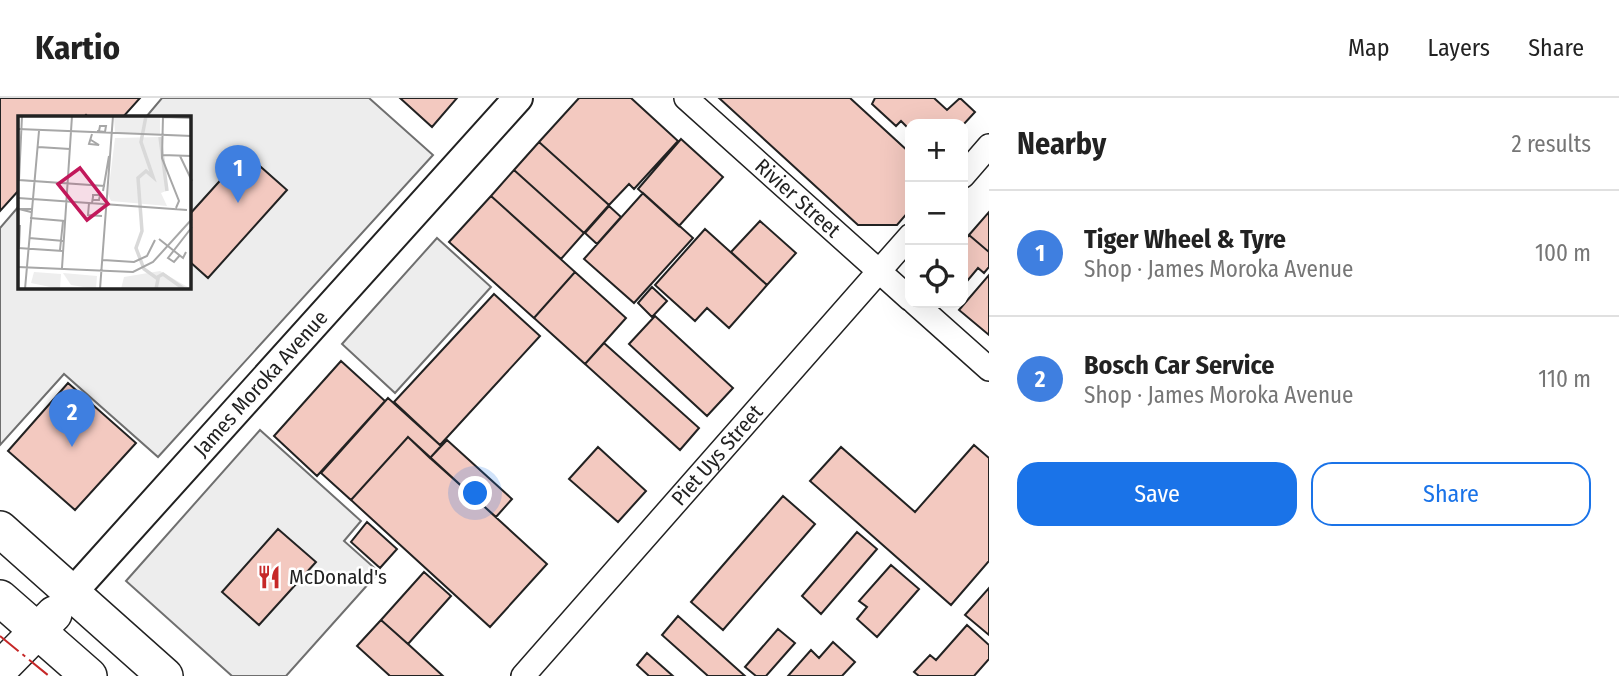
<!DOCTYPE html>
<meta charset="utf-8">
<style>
:root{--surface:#fff;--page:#f6f6f6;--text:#222;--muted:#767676;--line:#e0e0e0;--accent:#1a73e8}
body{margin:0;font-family:"Fira Sans Condensed",sans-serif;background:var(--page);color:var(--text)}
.controls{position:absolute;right:21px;top:21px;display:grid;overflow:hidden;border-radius:14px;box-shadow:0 7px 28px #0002}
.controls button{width:63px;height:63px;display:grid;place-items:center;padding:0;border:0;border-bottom:2px solid var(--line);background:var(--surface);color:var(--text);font:35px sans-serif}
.you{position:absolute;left:476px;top:396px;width:24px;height:24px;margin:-18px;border:5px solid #fff;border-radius:50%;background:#1a73e8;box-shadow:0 0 0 10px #1a73e833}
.badge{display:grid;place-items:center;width:46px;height:46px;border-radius:50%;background:var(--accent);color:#fff;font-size:23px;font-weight:700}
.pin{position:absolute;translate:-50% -58px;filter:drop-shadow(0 2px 4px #0008)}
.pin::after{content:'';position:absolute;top:37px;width:24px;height:21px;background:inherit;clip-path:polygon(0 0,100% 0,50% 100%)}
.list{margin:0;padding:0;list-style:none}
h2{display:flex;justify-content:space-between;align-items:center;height:91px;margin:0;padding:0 28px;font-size:30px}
h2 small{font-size:23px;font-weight:400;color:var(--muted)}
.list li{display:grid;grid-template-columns:46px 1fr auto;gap:21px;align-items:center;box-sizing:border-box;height:126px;padding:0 28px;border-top:2px solid var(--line)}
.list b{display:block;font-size:26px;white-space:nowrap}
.list p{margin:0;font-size:23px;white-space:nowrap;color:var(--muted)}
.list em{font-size:23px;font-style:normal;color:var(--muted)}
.actions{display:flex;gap:14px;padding:21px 28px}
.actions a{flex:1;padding:16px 0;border:2px solid var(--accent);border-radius:21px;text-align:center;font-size:24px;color:var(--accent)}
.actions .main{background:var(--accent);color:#fff}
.icon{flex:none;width:38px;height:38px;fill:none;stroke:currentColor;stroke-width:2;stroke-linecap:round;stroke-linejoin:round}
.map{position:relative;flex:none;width:989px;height:578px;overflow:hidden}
header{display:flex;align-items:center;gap:42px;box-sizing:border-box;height:98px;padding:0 35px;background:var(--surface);border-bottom:2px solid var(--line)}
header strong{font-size:33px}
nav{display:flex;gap:38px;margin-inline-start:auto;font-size:24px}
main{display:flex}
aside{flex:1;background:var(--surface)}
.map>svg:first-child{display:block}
.parking{fill:#ededed;stroke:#6f6f6f;stroke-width:2}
.building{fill:#f3c9c0;stroke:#222;stroke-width:2}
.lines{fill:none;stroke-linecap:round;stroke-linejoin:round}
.minor-casing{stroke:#222;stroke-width:26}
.tertiary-casing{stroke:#222;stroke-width:32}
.primary-casing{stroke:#222;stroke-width:38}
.minor{stroke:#fff;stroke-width:23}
.tertiary{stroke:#fff;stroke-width:28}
.primary{stroke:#fff;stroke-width:35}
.power{stroke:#c62828;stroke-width:2;stroke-dasharray:24 5 3.5 5;stroke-linecap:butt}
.labels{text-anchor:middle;stroke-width:5;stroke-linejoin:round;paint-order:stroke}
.street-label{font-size:21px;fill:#222;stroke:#fff}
.poi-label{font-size:21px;fill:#222;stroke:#fff;text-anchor:start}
.inset-river{fill:none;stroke:#d9d9d9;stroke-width:3.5}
.inset-road{fill:none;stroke:#a7a7a7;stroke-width:2}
.view{fill:#c2185b;fill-opacity:0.15;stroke:#c2185b;stroke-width:3.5}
.inset-edge{fill:none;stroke:#222;stroke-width:3.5}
</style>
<header>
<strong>Kartio</strong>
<nav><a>Map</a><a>Layers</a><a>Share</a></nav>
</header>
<main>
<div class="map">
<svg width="989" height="578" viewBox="0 0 989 578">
<rect width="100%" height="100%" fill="#fff"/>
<path class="parking" d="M 162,0 L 369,0 L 433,57 L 158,359 L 64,276 L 0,347 L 0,130 L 19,108 L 19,189 L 189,189 L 189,19 L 146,19 Z
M 437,140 L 491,189 L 395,295 L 342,246 Z
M 260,332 L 361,423 L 344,443 L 379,474 L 286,578 L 232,578 L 126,483 Z"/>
<path class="building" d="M 0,0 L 140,0 L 123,19 L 88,19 L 86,17 L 84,19 L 19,19 L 19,92 L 0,113 Z
M 400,0 L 457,0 L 432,29 Z
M 579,0 L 631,0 L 678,43 L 634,91 L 629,86 L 609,107 L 539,44 Z
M 719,0 L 850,0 L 910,55 L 910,112 L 897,127 L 858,127 Z
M 875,0 L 934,0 L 947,12 L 960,0 L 975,14 L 963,27 L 910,26 L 910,32 L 901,23 L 896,28 L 872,6 Z
M 681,41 L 723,79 L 679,128 L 638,91 Z
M 539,44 L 609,107 L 584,135 L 514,72 Z
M 245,55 L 287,92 L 208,180 L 189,163 L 189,117 Z
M 514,72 L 584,135 L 561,161 L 491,98 Z
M 643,95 L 693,140 L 634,205 L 584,161 Z
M 491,98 L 575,174 L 534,220 L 449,144 Z
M 609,108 L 621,119 L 597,146 L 585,135 Z
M 989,114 L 989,154 L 969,137 Z
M 760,123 L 796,155 L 767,187 L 731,154 Z
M 705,131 L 767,187 L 729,230 L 707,210 L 695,223 L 655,187 Z
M 969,137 L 989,154 L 989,169 L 984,175 L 978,170 L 963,188 L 963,145 Z
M 575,174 L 626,220 L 585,266 L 534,220 Z
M 989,177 L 989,237 L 959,212 Z
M 652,189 L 667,203 L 652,219 L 638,205 Z
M 494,196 L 540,238 L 440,347 L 394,304 Z
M 655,218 L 733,290 L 707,318 L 629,246 Z
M 604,245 L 699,330 L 680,352 L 585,266 Z
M 341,263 L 385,303 L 317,378 L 274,338 Z
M 68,285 L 136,345 L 75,412 L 8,353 Z
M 388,300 L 441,348 L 430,360 L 408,339 L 351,402 L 321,375 Z
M 408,339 L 547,466 L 490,529 L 351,402 Z
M 447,342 L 512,401 L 496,419 L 430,360 Z
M 974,347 L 989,360 L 989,463 L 951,507 L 810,383 L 841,349 L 915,414 Z
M 598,349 L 646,393 L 618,424 L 569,381 Z
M 783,398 L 815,426 L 723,532 L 691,504 Z
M 367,424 L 397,451 L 380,470 L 351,444 Z
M 278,431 L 316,464 L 259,527 L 222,494 Z
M 857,434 L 877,451 L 821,516 L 802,498 Z
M 891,467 L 919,491 L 877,539 L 857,521 L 867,509 L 859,503 Z
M 424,474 L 451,498 L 408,546 L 381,522 Z
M 989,490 L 989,537 L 965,517 Z
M 678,518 L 745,578 L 708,578 L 662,537 Z
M 381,522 L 408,546 L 443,578 L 390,578 L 357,548 Z
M 967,527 L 989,547 L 989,561 L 974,578 L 919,578 L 914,574 L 930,557 L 936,562 Z
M 778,531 L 795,545 L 766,578 L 756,578 L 745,569 Z
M 833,544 L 855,564 L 842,578 L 788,578 L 811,552 L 819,560 Z
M 647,555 L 673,578 L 649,578 L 637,567 Z"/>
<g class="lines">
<g class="minor-casing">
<g id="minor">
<path id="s1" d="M 686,0 L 910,201"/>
<path d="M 963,78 L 989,48"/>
<path d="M 915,205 L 989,271"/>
<path id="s2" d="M 523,578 L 910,138"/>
</g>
</g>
<g class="tertiary-casing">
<g id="tertiary">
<path id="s3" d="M 72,495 L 518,0"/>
</g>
</g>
<g class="primary-casing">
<path id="primary" d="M 0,431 L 165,578
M 0,500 L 89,578
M 0,571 L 54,516"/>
</g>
<use href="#minor" class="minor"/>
<use href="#tertiary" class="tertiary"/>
<use href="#primary" class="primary"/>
<path class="power" d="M 0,538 L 49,578"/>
</g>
<defs>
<g id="restaurant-bare" transform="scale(1.89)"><path d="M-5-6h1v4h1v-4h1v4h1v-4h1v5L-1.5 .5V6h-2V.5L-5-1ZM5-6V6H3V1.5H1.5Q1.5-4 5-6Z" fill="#c62828" stroke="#fff" stroke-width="2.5" paint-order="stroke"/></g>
</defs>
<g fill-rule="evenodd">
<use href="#restaurant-bare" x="269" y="479"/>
</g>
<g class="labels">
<g class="street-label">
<text dy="7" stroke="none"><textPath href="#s1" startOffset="150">Rivier Street</textPath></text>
<text dy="7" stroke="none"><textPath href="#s3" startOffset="282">James Moroka Avenue</textPath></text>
<text dy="7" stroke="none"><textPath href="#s2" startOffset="294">Piet Uys Street</textPath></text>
</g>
<g class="poi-label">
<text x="289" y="486">McDonald's</text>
</g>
</g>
<g transform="translate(18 18)">
<rect width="173" height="173" fill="#fff"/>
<path d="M 96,0 L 142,0 L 142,18 L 97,17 ZM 141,21 L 148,75 L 143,77 L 149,90 L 93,85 L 90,78 L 97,22 ZM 142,155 L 173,173 L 103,173 L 106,161 ZM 16,156 L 43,158 L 42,173 L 13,167 ZM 45,157 L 79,160 L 78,173 L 53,169 Z" fill="#eee"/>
<path class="inset-river" d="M 128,0 L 123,26 L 135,61 L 128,55 L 120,62 L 124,115 L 118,132 L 126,153 L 140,163 L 138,173M 142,21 L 149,75M 138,162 L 145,158 L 166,173"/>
<path class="inset-road" d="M 4,0 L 1,64 L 87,70M 145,0 L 144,42 L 161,85 L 158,92M 145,1 L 174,2M 0,13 L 174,20M 79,15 L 87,16 L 88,10 L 82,10 L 81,15M 73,24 L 81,29 L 71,28 L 74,18M 20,31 L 52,33M 144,39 L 174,40M 162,40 L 174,65M 85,75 L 91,40M 0,82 L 85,88M 71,87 L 70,99 L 84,100M 74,87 L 75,81 L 75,79 L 82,79 L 81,84 L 74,84M 85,88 L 169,94M 13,96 L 1,93 L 14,93M 12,102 L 47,105M 11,122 L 46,125M 141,123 L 165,142 L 168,136M 1,131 L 2,109M 0,132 L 45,135M 42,134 L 45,105M 162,139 L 156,146 L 150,142 L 174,111M 85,144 L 116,146 L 129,140 L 137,124M 0,151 L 115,156 L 135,146 L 174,103M 44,152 L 54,0M 7,173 L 21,15M 82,173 L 95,0"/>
<path class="view" d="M 62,52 L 90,88 L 69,104 L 40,68 Z"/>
<rect width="173" height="173" class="inset-edge"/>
</g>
</svg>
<div class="controls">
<button>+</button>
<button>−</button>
<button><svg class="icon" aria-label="locate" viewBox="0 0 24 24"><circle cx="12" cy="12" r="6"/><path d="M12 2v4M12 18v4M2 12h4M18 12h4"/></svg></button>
</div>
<div class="you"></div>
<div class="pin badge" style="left:238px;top:105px;background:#3f7fe0">1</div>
<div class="pin badge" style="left:72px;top:349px;background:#3f7fe0">2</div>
</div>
<aside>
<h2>Nearby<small>2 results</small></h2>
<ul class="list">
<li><span class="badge" style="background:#3f7fe0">1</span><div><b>Tiger Wheel &amp; Tyre</b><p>Shop · James Moroka Avenue</p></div><em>100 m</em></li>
<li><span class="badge" style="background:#3f7fe0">2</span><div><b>Bosch Car Service</b><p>Shop · James Moroka Avenue</p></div><em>110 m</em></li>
</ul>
<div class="actions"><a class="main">Save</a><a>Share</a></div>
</aside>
</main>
